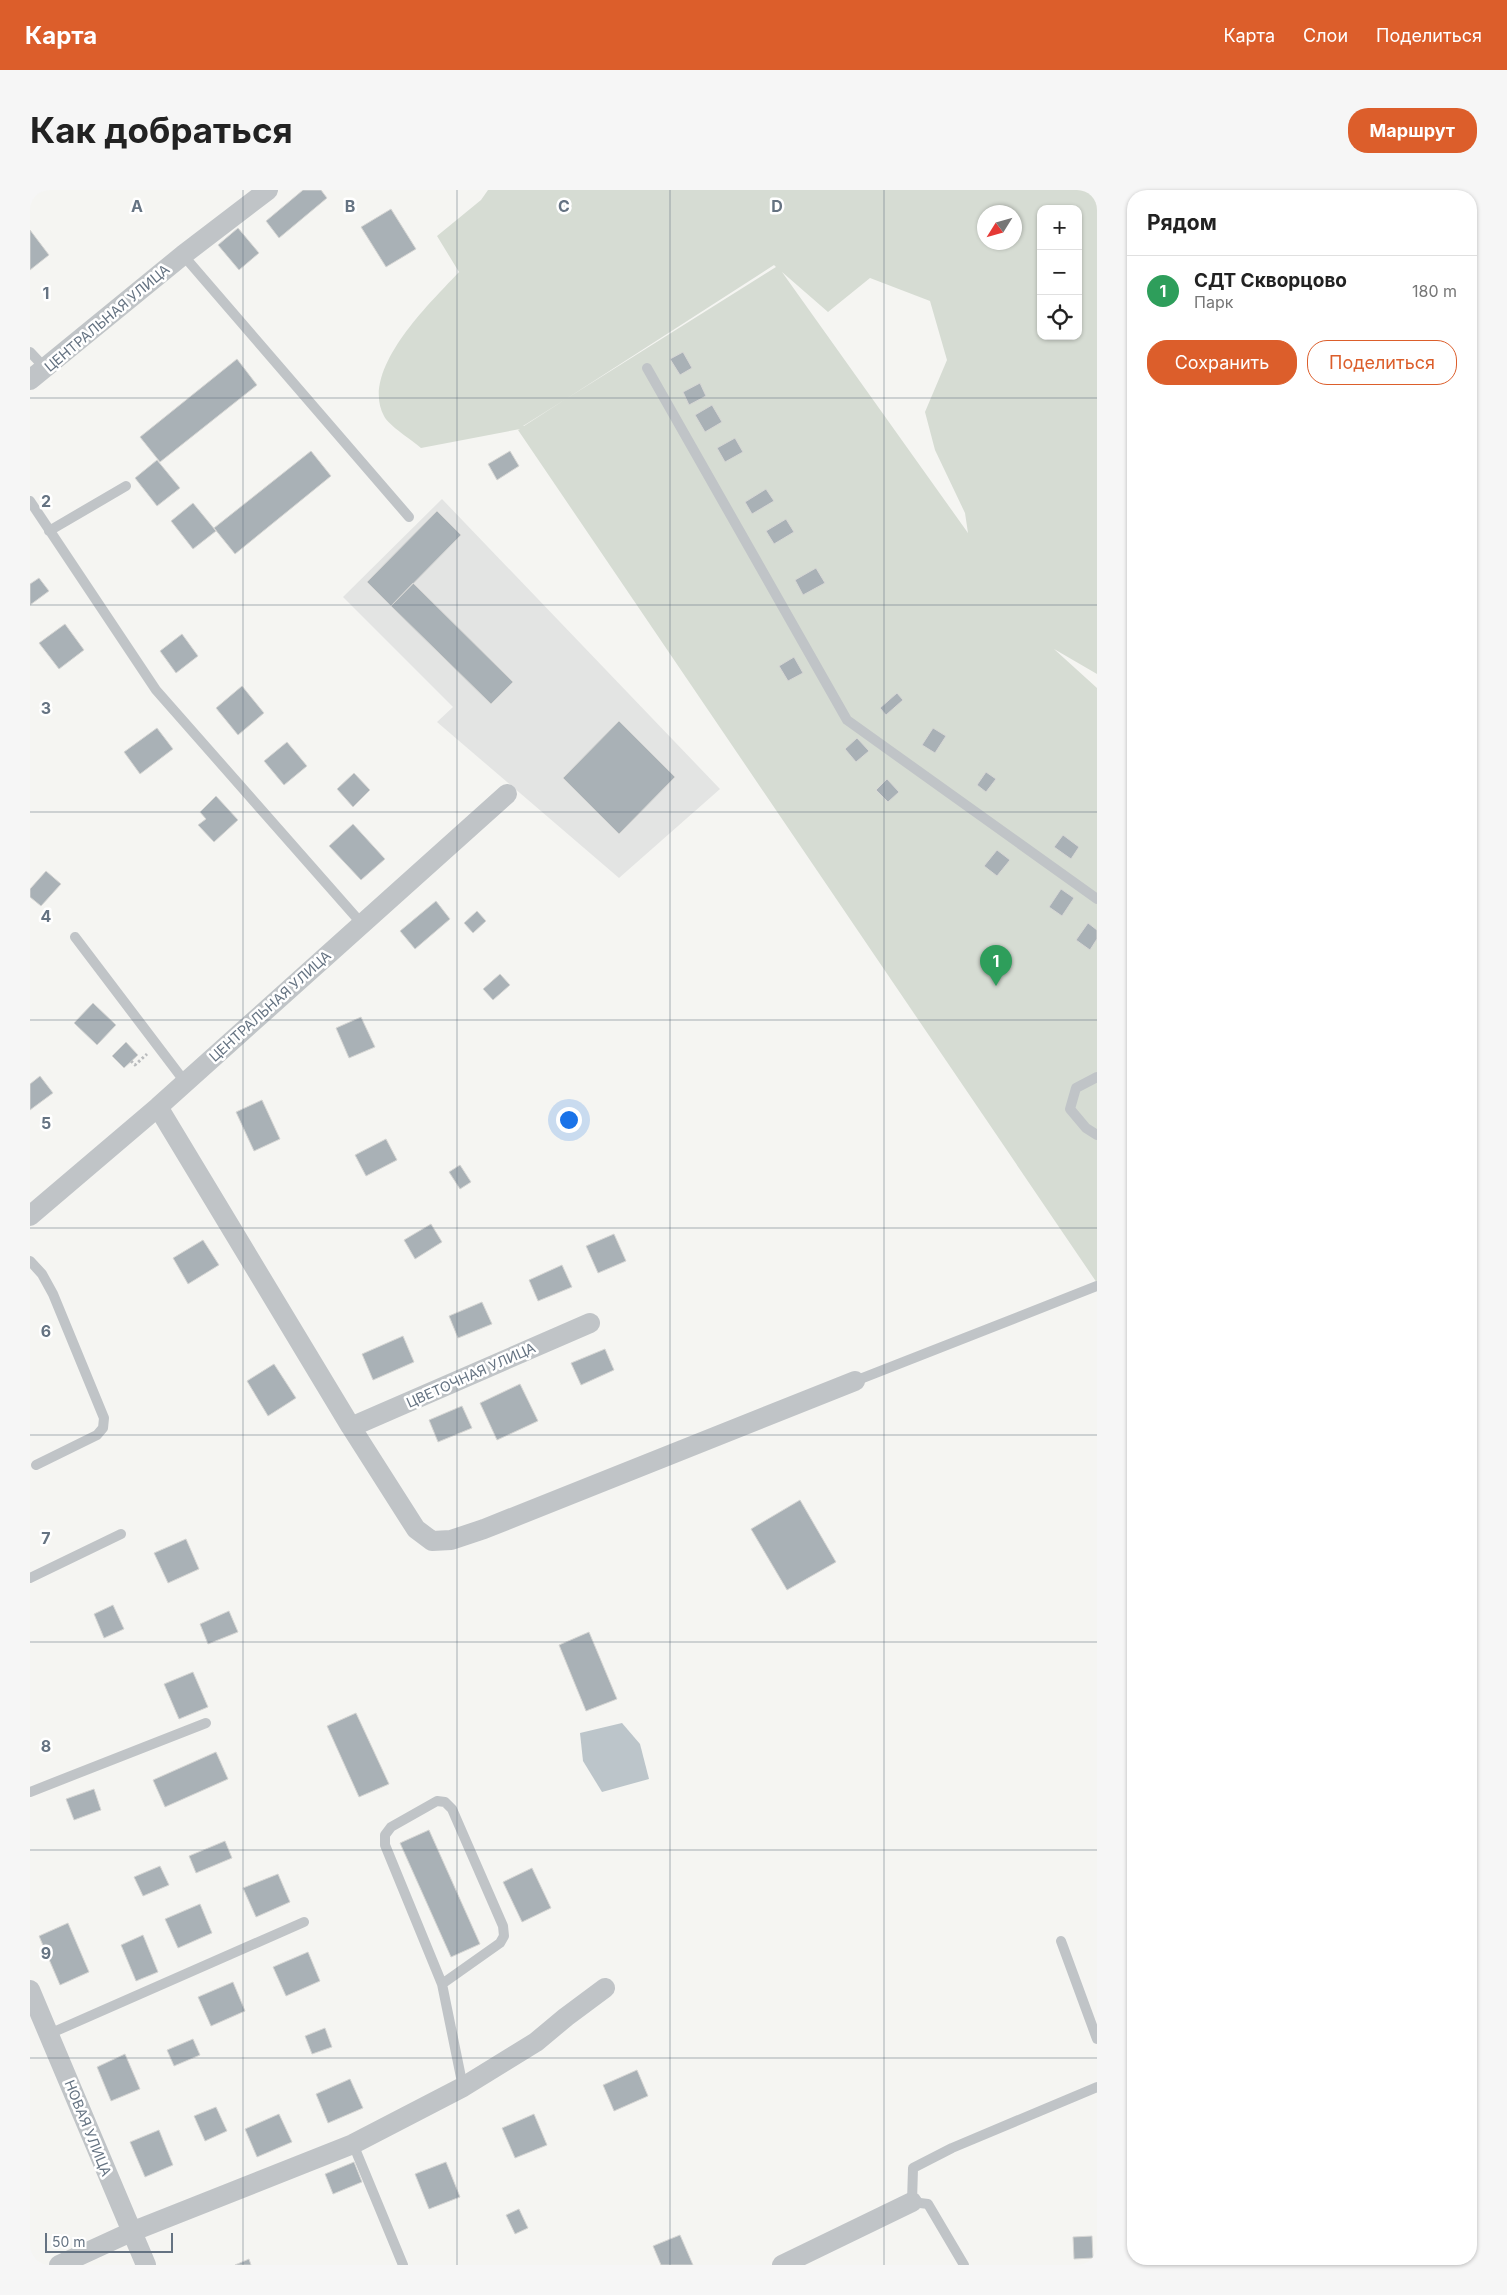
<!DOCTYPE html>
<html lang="ru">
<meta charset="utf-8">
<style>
:root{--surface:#fff;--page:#f6f6f6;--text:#222;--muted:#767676;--line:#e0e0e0;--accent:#dc5e2b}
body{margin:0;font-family:Inter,sans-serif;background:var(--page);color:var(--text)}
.controls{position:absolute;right:15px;top:15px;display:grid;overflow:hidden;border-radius:10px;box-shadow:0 1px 4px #0004}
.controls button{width:45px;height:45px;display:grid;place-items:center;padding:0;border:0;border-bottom:1px solid var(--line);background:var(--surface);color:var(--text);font:25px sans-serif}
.compass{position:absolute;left:947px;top:15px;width:45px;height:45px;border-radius:50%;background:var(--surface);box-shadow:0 1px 4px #0004;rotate:233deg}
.scale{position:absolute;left:15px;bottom:12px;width:128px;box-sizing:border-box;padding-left:5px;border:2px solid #657382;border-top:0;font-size:14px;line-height:18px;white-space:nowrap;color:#657382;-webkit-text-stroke:4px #fff;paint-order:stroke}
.you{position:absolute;left:538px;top:929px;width:18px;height:18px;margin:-12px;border:4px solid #fff;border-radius:50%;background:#1a73e8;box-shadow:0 0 0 8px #1a73e833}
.badge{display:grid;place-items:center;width:32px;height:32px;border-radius:50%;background:var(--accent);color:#fff;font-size:16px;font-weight:700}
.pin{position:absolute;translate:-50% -41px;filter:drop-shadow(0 1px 2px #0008)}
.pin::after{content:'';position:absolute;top:26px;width:18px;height:15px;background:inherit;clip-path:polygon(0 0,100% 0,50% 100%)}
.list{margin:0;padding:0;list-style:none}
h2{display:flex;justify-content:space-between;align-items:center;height:65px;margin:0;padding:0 20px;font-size:21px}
h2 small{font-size:16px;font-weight:400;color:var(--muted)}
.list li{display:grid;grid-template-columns:32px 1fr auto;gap:15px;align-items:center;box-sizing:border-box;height:70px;padding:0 20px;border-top:1px solid var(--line)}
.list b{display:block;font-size:19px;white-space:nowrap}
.list p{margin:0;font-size:16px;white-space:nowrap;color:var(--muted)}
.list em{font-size:16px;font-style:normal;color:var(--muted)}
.actions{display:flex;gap:10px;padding:15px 20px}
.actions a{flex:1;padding:11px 0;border:1px solid var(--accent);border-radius:20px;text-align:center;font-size:18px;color:var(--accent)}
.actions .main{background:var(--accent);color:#fff}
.icon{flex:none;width:28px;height:28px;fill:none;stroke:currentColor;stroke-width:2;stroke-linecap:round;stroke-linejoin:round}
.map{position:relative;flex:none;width:1067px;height:2075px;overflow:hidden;border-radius:20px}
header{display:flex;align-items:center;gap:30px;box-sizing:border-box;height:70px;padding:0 25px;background:var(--accent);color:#fff}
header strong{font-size:24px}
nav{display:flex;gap:28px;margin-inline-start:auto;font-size:18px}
.intro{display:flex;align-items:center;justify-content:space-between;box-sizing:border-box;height:120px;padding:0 30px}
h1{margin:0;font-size:35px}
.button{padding:12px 22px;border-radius:20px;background:var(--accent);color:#fff;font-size:18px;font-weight:700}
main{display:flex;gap:30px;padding:0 30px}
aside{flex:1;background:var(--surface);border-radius:20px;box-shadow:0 1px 4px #0004}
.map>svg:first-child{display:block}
.built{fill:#e3e4e3}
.green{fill:#d6dcd3;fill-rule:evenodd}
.water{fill:#bcc5ca}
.building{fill:#a9b1b6;stroke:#d6d6d4}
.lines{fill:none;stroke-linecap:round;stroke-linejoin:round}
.path{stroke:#babcbe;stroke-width:3;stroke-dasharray:2.5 2.5;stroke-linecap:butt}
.lane{stroke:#c0c4c7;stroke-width:10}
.street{stroke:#c0c4c7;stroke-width:20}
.grid{fill:none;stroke:#657382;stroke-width:1;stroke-opacity:0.55}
.labels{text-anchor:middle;stroke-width:5;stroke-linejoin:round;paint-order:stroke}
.street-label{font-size:14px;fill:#657382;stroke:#fff}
.grid-label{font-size:16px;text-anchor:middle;font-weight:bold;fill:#657382;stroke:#fff;stroke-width:5;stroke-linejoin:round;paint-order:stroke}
</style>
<header>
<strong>Карта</strong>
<nav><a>Карта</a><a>Слои</a><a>Поделиться</a></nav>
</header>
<div class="intro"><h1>Как добраться</h1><a class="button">Маршрут</a></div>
<main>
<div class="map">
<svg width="1067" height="2075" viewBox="0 0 1067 2075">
<rect width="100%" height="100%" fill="#f5f5f2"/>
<path class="built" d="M 412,309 L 690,599 L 589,688 L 407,532 L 423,517 L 313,407 Z"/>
<path class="green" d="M 458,0 L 1067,0 L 1067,484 L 1024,459 L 1067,498 L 1067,1093 L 488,240 L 490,239 L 391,258 C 382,250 359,236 354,226 C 329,180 401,112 429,82 L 407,46 L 451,10 ZM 1011,19 L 1048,19 L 1048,146 L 1011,146 ZM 954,22 L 984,22 L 984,52 L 954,52 ZM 744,75 L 746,77 L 493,236 L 494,236 ZM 752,82 L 798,122 L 840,88 L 900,111 L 917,170 L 895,222 L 905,260 L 935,323 L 938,343 Z"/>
<path class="water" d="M 592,1533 L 610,1554 L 619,1589 L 572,1602 L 553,1571 L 550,1543 Z"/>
<path class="building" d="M 273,0 L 291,0 L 297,8 L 249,48 L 236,31 Z
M 361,19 L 386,59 L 356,77 L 331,37 Z
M 208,38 L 229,63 L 209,80 L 188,55 Z
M 0,40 L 19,65 L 0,80 Z
M 653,162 L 662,178 L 650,185 L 640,169 Z
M 207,169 L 227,195 L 130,272 L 110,247 Z
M 670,193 L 676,206 L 659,215 L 653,202 Z
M 682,215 L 692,232 L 675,242 L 665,225 Z
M 705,248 L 713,262 L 695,272 L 687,258 Z
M 281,261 L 301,286 L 205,364 L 184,338 Z
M 480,261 L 489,276 L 467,290 L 458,274 Z
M 127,270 L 150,298 L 127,316 L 105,288 Z
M 736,299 L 744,311 L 722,324 L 715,312 Z
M 163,313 L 186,341 L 163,359 L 141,331 Z
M 407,321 L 431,345 L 361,416 L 337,392 Z
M 756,329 L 764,342 L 744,354 L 736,341 Z
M 786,378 L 795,393 L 773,405 L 765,390 Z
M 9,388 L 19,401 L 0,415 L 0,394 Z
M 383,393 L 483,492 L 461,514 L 361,416 Z
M 35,434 L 54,460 L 29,479 L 9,453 Z
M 152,444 L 168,466 L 146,483 L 130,461 Z
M 764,467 L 773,483 L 758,491 L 749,476 Z
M 212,496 L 234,523 L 208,545 L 186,518 Z
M 867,503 L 873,510 L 856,525 L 850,518 Z
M 589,531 L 645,587 L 589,644 L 533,588 Z
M 127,538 L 143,559 L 110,584 L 94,562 Z
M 903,538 L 916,546 L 905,563 L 892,555 Z
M 827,548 L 839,561 L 826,572 L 815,559 Z
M 257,552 L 277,576 L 254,595 L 234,571 Z
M 956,582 L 966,589 L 956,602 L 947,595 Z
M 324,583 L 340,600 L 323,617 L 307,599 Z
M 857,589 L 869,602 L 858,612 L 846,600 Z
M 186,606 L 208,630 L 184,652 L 168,635 L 176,629 L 170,622 Z
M 323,634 L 355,669 L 331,690 L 299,656 Z
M 1033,645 L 1049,657 L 1041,669 L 1024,657 Z
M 967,660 L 980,670 L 967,686 L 954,676 Z
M 16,681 L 31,694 L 11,716 L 0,707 L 0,699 Z
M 1031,699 L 1044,708 L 1032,726 L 1019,717 Z
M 406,711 L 420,729 L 385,759 L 370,741 Z
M 447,721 L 456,731 L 443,743 L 434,733 Z
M 1058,733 L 1067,740 L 1067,749 L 1060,760 L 1046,750 Z
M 470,784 L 480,795 L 463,810 L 453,799 Z
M 63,813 L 86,835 L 67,855 L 44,833 Z
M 331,827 L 345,857 L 319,868 L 306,838 Z
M 96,852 L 108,865 L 94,878 L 82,866 Z
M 10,886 L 23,903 L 0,920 L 0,894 Z
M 232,910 L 250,949 L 224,961 L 206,922 Z
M 356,949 L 367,970 L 336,986 L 325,965 Z
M 430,975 L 441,992 L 430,999 L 419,982 Z
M 401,1034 L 412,1052 L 385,1069 L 374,1050 Z
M 584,1044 L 596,1071 L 568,1083 L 556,1056 Z
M 173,1050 L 189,1075 L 158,1094 L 143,1068 Z
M 532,1075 L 542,1097 L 508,1111 L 499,1090 Z
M 452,1112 L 462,1134 L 428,1148 L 419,1126 Z
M 373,1146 L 384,1172 L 343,1190 L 332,1164 Z
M 575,1159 L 584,1180 L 551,1195 L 541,1173 Z
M 244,1174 L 266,1208 L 238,1226 L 217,1191 Z
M 490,1194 L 508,1231 L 467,1250 L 450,1213 Z
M 432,1216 L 442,1238 L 408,1252 L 399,1230 Z
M 770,1310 L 806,1372 L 757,1400 L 721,1339 Z
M 156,1349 L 169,1379 L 138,1393 L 124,1363 Z
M 83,1415 L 94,1439 L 74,1448 L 64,1424 Z
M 199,1421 L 208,1442 L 178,1454 L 170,1434 Z
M 559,1442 L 587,1509 L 556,1521 L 529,1455 Z
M 163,1482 L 178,1517 L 149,1529 L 134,1494 Z
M 326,1523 L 359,1594 L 329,1607 L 297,1536 Z
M 186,1562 L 198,1589 L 135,1617 L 123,1590 Z
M 64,1599 L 71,1620 L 44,1630 L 36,1609 Z
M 399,1640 L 450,1754 L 421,1767 L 370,1653 Z
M 195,1651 L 202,1668 L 166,1683 L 159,1666 Z
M 130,1676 L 139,1695 L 113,1706 L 104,1687 Z
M 502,1678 L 521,1718 L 492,1732 L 473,1692 Z
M 248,1684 L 260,1712 L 226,1727 L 213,1698 Z
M 170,1714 L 182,1743 L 148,1758 L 135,1729 Z
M 38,1733 L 59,1782 L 30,1795 L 9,1746 Z
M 113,1745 L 128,1782 L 106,1791 L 91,1755 Z
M 278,1762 L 290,1791 L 256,1806 L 243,1777 Z
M 203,1792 L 215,1821 L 181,1836 L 168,1807 Z
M 295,1838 L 302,1857 L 282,1864 L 275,1846 Z
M 163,1849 L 170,1865 L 144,1876 L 137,1860 Z
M 95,1864 L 110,1899 L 81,1911 L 67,1877 Z
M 607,1880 L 618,1906 L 584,1921 L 573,1895 Z
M 320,1889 L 333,1918 L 298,1933 L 286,1904 Z
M 186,1917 L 197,1941 L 175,1951 L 164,1926 Z
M 249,1924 L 262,1952 L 227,1967 L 215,1939 Z
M 504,1924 L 517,1955 L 485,1968 L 472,1938 Z
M 129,1940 L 143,1975 L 115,1987 L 100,1952 Z
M 324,1972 L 332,1992 L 303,2004 L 295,1984 Z
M 416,1972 L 430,2007 L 399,2019 L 385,1984 Z
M 489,2019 L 498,2038 L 485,2044 L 476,2025 Z
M 650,2045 L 663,2075 L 631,2075 L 623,2056 Z
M 1062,2046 L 1063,2068 L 1044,2069 L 1043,2047 Z
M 219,2069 L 221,2075 L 205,2075 Z"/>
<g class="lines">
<path class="path" d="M 101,871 L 105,875 L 117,864"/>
<path class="lane" d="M 153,65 L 379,327
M 0,162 L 15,178
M 617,178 L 817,530 L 1067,709
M 0,311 L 126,500 L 332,734
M 19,341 L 96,296
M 45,747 L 155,892
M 1067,887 L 1046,898 L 1040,919 L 1056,938 L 1067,945
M 0,1071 L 12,1084 L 23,1104 L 74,1228 L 73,1238 L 67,1245 L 6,1275
M 825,1191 L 1067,1096
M 0,1388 L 91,1344
M 0,1602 L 176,1533
M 1031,1751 L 1067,1849
M 412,1794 L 470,1753 L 474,1746 L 473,1736 L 422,1619 L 415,1612 L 407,1611 L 361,1637 L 355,1645 L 355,1655 L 412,1794 L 433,1897
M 19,1844 L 274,1732
M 323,1954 L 373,2075
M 934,2075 L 898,2014 L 882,2012 L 883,1978 L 922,1958 L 1067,1897"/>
<path class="street" d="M 0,190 L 153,65 L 238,0
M 128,917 L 321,1237 L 386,1339 L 402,1351 L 421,1350 L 454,1339 L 825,1191
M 0,1026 L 128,917 L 477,604
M 321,1237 L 560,1133
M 0,1800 L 116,2075
M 29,2075 L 101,2042 L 323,1954 L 433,1897 L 506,1852 L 536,1827 L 575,1798
M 752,2075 L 882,2012"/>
</g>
<path class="grid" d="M 213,0 L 213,2075M 427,0 L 427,2075M 640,0 L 640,2075M 854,0 L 854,2075M 0,208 L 1067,208M 0,415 L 1067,415M 0,622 L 1067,622M 0,830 L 1067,830M 0,1038 L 1067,1038M 0,1245 L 1067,1245M 0,1452 L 1067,1452M 0,1660 L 1067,1660M 0,1868 L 1067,1868"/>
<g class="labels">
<g class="street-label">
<text transform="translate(77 128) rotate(-40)" y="5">ЦЕНТРАЛЬНАЯ УЛИЦА</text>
<text transform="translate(240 816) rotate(-42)" y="5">ЦЕНТРАЛЬНАЯ УЛИЦА</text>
<text transform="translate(441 1185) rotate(-24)" y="5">ЦВЕТОЧНАЯ УЛИЦА</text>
<text transform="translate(58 1938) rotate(68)" y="5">НОВАЯ УЛИЦА</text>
</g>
</g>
<g class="grid-label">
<text x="107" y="22">A</text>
<text x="320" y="22">B</text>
<text x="534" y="22">C</text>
<text x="747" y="22">D</text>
<text x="16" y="109">1</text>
<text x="16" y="317">2</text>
<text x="16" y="524">3</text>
<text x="16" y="732">4</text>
<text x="16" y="939">5</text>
<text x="16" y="1147">6</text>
<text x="16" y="1354">7</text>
<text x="16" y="1562">8</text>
<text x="16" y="1769">9</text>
</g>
</svg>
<div class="controls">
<button>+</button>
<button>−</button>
<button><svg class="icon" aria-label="locate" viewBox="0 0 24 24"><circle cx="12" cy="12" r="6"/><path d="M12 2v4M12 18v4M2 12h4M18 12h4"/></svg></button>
</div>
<svg class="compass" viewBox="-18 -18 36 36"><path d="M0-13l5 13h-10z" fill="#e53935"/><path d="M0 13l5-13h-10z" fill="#767676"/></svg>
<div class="scale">50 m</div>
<div class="you"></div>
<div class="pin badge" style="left:966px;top:796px;background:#2e9e5b">1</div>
</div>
<aside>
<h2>Рядом<small></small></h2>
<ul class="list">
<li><span class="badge" style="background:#2e9e5b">1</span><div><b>СДТ Скворцово</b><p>Парк</p></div><em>180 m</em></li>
</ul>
<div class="actions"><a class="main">Сохранить</a><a>Поделиться</a></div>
</aside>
</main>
